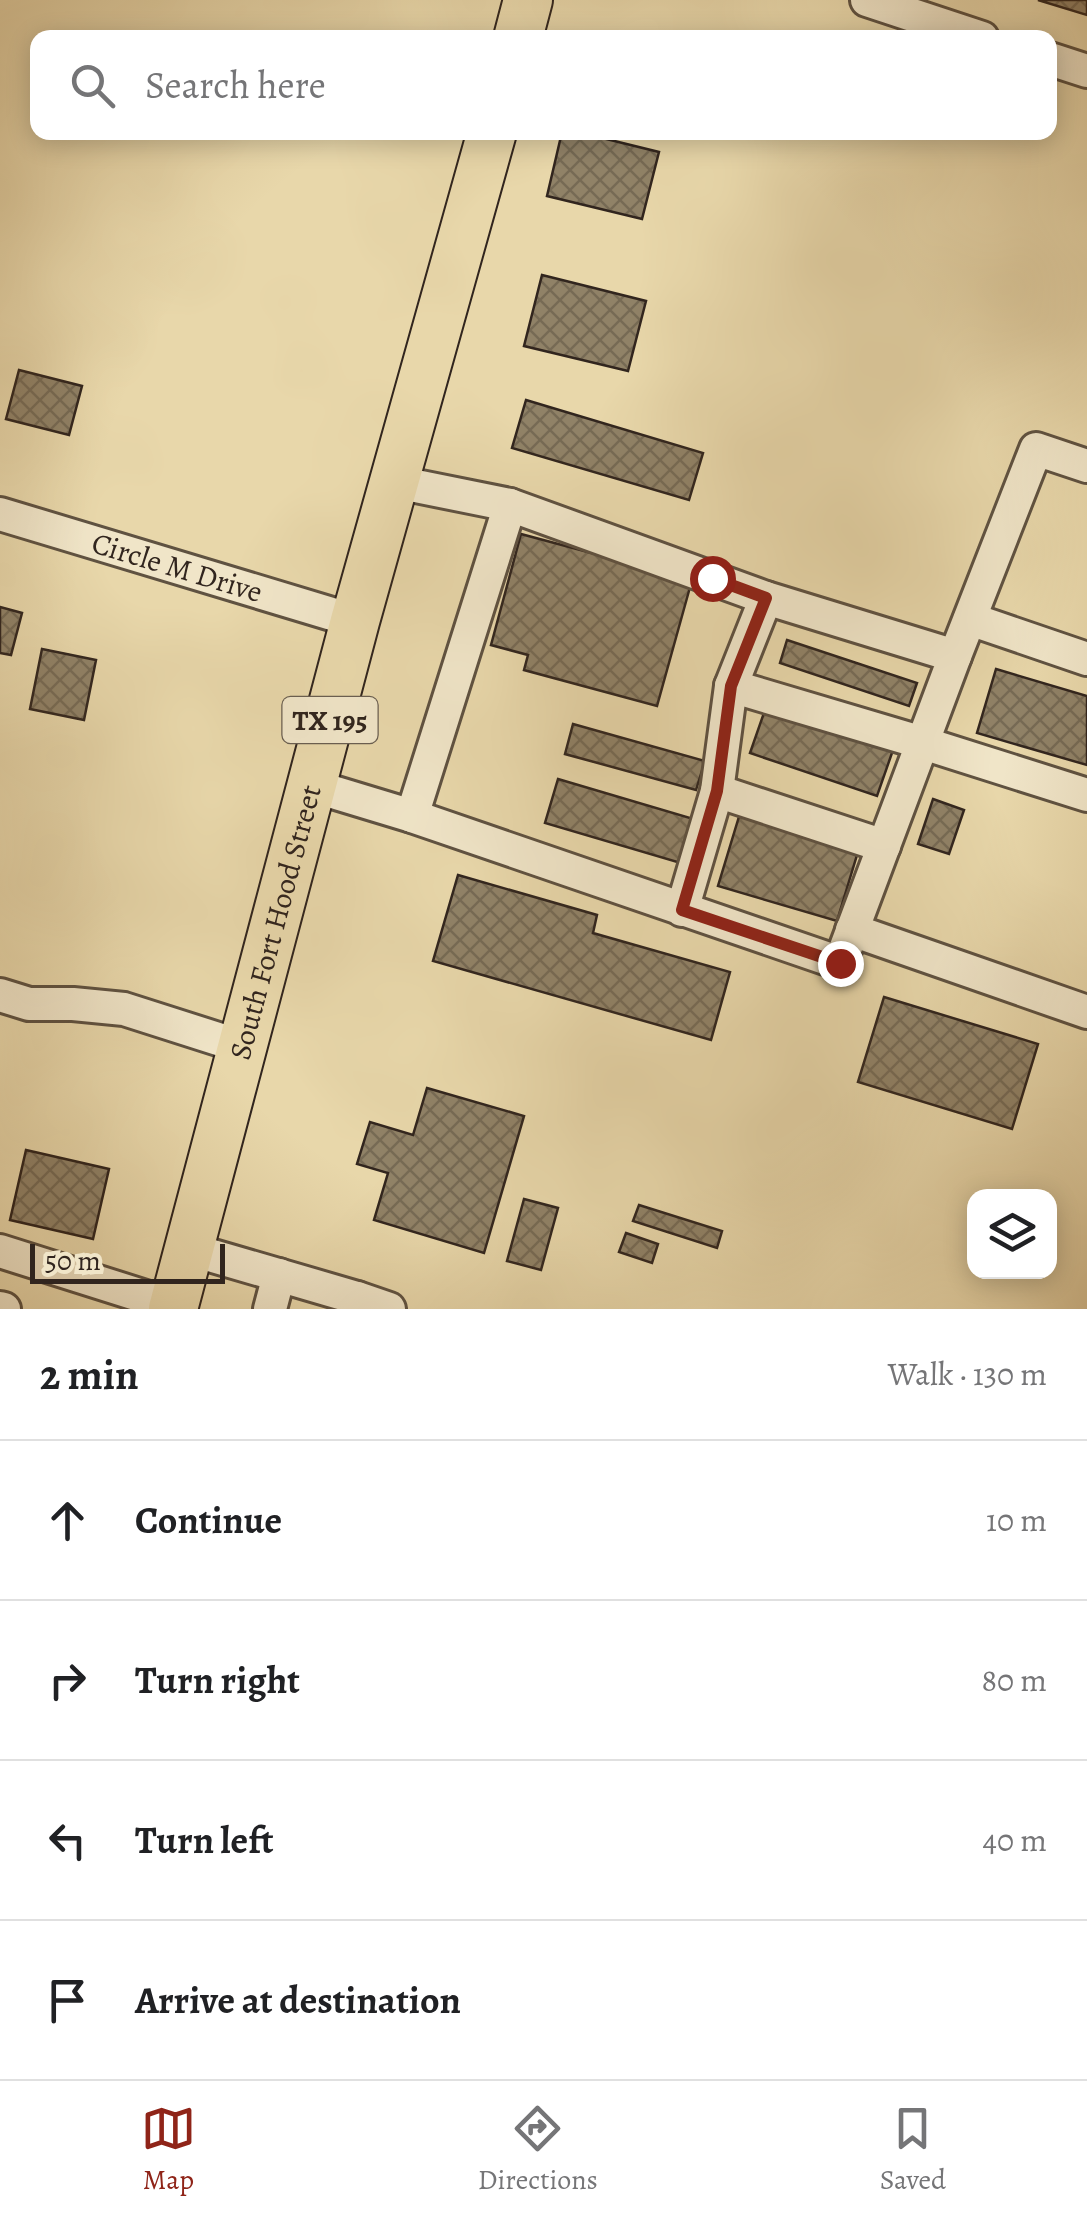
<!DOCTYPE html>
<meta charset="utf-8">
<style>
:root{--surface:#fff;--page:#f2f2f2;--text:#202124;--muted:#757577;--line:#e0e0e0;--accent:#8f2418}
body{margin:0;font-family:Alegreya,serif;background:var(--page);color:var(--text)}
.controls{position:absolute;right:30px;bottom:30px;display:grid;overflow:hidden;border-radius:20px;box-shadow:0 5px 25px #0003}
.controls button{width:90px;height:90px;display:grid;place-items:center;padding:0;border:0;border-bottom:2px solid var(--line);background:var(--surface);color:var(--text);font:50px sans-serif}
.scale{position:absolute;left:30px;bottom:25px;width:195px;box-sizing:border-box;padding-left:10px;border:5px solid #31251e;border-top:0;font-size:28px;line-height:35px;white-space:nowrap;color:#31251e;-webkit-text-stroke:8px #f0e5c8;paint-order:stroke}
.stop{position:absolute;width:30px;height:30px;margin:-22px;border:8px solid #8f2418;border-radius:50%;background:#fff}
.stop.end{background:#8f2418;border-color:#fff;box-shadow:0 2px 10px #0008}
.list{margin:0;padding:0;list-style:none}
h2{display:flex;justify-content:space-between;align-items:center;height:130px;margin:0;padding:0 40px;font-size:42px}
h2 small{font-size:32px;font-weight:400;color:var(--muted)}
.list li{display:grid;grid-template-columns:65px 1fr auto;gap:30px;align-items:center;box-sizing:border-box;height:160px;padding:0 40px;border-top:2px solid var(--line)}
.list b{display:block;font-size:38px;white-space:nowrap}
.list em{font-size:32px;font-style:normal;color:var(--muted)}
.icon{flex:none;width:55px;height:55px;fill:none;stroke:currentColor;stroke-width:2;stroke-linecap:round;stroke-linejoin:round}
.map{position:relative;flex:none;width:1087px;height:1309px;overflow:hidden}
.search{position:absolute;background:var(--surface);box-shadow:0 5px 25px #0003;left:30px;right:30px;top:30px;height:110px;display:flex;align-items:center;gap:25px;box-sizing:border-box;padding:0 35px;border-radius:20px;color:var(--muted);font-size:38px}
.sheet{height:770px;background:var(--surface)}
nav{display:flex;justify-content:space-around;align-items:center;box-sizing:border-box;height:140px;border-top:2px solid var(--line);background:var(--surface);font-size:28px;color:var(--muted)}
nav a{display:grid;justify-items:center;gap:5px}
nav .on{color:var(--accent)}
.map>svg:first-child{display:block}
.building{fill:url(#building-cross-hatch);stroke:#31251e;stroke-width:2.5}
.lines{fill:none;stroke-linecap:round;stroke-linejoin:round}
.minor-casing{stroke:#5f5241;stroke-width:38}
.highway-casing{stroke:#31251e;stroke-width:52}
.minor{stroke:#f0e5c8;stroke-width:32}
.highway{stroke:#e8d7aa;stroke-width:48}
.route{stroke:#8f2418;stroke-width:12}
.labels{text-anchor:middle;stroke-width:8;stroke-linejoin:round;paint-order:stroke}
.shield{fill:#f0e5c8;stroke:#6a5f51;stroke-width:2.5}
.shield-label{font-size:28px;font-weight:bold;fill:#31251e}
.street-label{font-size:30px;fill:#31251e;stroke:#f0e5c8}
</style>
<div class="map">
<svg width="1087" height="1309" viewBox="0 0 1087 1309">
<defs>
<pattern id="building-cross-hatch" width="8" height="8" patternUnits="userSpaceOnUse" patternTransform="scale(2.5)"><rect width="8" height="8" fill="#908267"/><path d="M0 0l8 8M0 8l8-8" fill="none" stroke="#766a54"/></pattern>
</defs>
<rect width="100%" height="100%" fill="#e8d7aa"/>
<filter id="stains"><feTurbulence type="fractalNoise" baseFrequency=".002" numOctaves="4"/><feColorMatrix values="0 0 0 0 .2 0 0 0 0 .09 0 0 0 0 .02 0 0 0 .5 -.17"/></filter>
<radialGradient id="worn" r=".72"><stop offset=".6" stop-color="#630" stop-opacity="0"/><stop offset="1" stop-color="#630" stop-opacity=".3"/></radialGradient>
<path class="building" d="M 1038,0 L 1087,0 L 1087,15 Z
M 562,132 L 578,132 L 659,152 L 642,219 L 547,196 Z
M 542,275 L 646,301 L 628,371 L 524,346 Z
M 19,370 L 82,386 L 69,435 L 6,419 Z
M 526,400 L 703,453 L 689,500 L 512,448 Z
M 521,534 L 692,580 L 657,706 L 524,670 L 528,655 L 491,645 Z
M 0,607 L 22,613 L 11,655 L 0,653 Z
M 787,640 L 917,683 L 909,706 L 780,663 Z
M 42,649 L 96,660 L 84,720 L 30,709 Z
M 996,669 L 1087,696 L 1087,765 L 977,733 Z
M 766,707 L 893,750 L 877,796 L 750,753 Z
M 573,724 L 705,761 L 696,790 L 565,754 Z
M 558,779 L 697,820 L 684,864 L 545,823 Z
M 933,799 L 964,810 L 949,854 L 918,844 Z
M 741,810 L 860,845 L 837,921 L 718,886 Z
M 458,875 L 597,915 L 593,933 L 730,972 L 711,1040 L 433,961 Z
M 884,997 L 1038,1044 L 1012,1129 L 858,1082 Z
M 427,1088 L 524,1116 L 484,1253 L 374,1220 L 388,1173 L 357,1164 L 370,1122 L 413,1135 Z
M 26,1150 L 109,1169 L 93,1239 L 10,1220 Z
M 524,1199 L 558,1208 L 541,1270 L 507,1261 Z
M 639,1205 L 722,1231 L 717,1248 L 633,1221 Z
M 626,1233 L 658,1244 L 652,1263 L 619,1252 Z"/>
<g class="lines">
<g class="minor-casing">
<g id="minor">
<path d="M 867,0 L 982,38"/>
<path d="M 1050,59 L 1087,71"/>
<path id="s1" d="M 0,514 L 355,621"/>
<path d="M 970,619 L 1087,659"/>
<path d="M 955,656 L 1036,449 L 1087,466"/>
<path d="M 731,686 L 923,743 L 1087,795"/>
<path d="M 313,786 L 412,816 L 840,963 L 955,656 L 766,598 L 510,505 L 396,482"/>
<path d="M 717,791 L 884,846"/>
<path d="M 412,816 L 510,505"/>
<path d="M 682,910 L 717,791 L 731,686 L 766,598"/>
<path d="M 852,930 L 1087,1012"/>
<path d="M 0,995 L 29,1004 L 73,1004 L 124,1009 L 243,1047"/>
<path d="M 189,1249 L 357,1298 L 354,1309"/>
<path d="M 0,1251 L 174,1306"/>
<path d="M 357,1298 L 389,1309"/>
<path d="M 0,1308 L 4,1309"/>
<path d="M 270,1309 L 279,1275"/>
</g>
</g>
<g class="highway-casing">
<g id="highway">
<path d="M 518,38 L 528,0"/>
<path id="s2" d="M 173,1309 L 355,621 L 492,132"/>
</g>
</g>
<use href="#minor" class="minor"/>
<use href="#highway" class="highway"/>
</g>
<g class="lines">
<path class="route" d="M 712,578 L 766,598 L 731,686 L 717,791 L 682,910 L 840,963"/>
</g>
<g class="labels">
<rect class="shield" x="282.5" y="697" width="95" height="46" rx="8"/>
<g class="shield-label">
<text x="330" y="730">TX 195</text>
</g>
<g class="street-label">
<text dy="10" stroke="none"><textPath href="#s1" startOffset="185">Circle M Drive</textPath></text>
<text dy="10" stroke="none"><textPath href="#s2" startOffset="400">South Fort Hood Street</textPath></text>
</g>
</g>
<rect width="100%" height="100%" filter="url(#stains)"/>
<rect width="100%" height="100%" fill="url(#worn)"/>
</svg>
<div class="controls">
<button><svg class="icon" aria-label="layers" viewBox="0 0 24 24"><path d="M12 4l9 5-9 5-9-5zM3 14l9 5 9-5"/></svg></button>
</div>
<div class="scale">50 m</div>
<div class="stop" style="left:712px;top:578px"></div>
<div class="stop end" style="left:840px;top:963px"></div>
<div class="search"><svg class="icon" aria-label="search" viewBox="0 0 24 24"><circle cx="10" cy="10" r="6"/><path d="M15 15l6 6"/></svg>Search here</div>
</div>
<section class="sheet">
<h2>2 min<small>Walk · 130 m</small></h2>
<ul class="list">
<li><svg class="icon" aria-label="ahead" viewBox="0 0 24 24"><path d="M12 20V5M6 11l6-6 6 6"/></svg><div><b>Continue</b></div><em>10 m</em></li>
<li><svg class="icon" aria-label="right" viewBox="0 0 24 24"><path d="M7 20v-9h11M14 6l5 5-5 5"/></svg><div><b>Turn right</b></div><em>80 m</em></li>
<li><svg class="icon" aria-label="left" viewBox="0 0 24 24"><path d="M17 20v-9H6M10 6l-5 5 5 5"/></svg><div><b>Turn left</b></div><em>40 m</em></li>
<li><svg class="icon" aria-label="arrive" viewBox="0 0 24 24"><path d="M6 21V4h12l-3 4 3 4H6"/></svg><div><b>Arrive at destination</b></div></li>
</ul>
</section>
<nav>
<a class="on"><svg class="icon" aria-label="map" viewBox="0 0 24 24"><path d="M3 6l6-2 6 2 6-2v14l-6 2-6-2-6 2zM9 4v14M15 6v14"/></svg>Map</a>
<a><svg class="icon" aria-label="directions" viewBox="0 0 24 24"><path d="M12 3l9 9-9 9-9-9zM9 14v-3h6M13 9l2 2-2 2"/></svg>Directions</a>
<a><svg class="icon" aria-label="saved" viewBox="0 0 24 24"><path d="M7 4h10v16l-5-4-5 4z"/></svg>Saved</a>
</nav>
